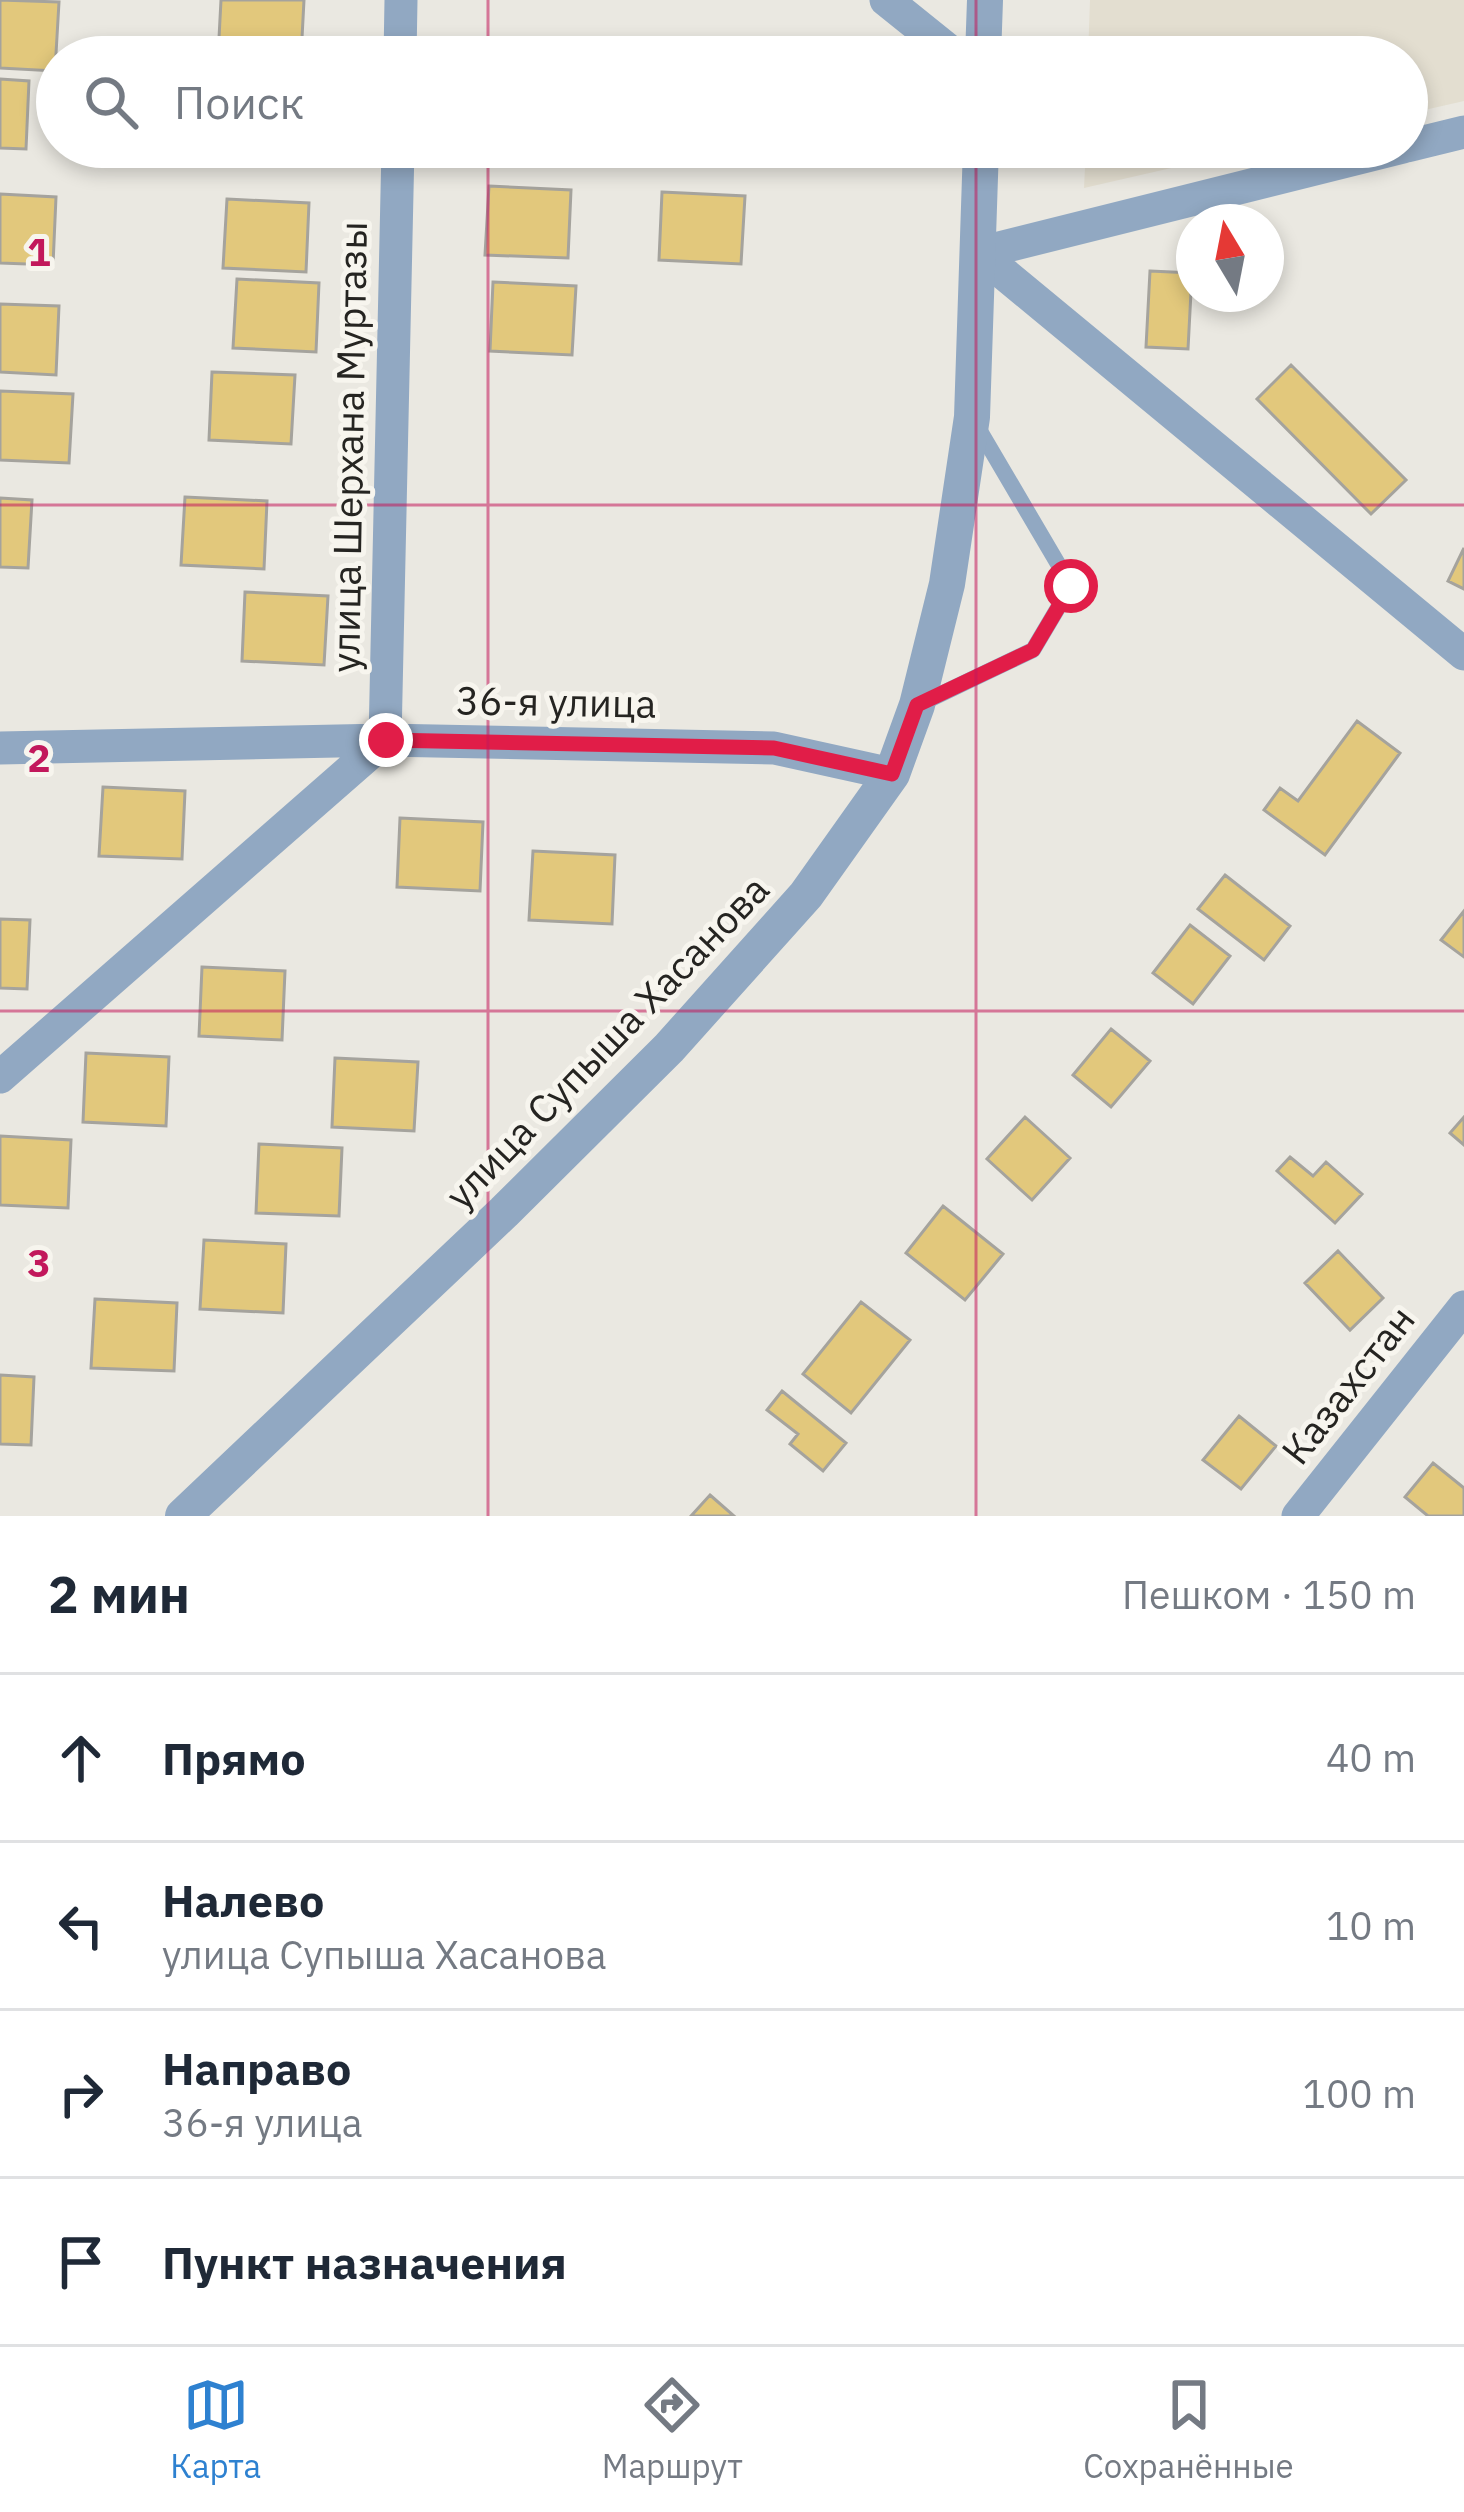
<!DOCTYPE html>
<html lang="ru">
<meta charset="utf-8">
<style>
:root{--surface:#fff;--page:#f2f2f3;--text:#1f2937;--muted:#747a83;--line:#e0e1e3;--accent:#2e81d0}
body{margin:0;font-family:"IBM Plex Sans",sans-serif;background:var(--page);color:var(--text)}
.compass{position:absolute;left:1176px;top:204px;width:108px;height:108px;border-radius:50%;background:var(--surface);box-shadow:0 6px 18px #0003;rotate:350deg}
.stop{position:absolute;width:36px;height:36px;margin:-27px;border:9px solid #e11d48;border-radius:50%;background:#fff}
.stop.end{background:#e11d48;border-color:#fff;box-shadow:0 3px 12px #0008}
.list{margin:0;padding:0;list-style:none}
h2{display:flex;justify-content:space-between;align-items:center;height:156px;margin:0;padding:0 48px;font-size:51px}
h2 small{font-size:39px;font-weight:400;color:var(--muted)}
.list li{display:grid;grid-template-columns:78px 1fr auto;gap:36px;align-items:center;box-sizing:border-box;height:168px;padding:0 48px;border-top:3px solid var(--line)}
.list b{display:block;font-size:45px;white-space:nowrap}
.list p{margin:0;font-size:39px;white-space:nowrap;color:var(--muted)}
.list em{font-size:39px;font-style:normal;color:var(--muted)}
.icon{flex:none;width:66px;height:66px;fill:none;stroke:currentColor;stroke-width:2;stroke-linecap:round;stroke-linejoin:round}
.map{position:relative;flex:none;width:1464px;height:1516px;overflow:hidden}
.search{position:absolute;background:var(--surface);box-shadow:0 6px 18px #0003;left:36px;right:36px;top:36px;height:132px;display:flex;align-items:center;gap:30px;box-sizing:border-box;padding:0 42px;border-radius:66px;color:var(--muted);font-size:45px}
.sheet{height:828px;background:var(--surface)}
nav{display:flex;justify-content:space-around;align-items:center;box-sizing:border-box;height:168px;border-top:3px solid var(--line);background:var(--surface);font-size:33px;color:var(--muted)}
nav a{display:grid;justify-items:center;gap:6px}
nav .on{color:var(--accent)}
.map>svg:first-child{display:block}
.built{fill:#e3ded0}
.building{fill:#e2c87c;stroke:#a5a39d;stroke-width:3}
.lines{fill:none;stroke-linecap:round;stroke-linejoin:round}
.service{stroke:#91a8c2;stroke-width:16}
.minor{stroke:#91a8c2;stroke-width:33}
.tertiary{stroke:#91a8c2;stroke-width:36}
.route{stroke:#e11d48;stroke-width:15}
.grid{fill:none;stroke:#c2185b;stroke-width:3;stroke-opacity:0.55}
.labels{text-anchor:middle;stroke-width:10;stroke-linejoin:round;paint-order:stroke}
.street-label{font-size:39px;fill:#252421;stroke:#f7f5ee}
.grid-label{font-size:39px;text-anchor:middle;font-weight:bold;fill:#c2185b;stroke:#f7f5ee;stroke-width:10;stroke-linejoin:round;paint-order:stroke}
</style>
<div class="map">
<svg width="1464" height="1516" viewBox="0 0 1464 1516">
<rect width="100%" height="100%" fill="#eae8e1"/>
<path class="built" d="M 1090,0 L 1464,0 L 1464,101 L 1407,114 L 1407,57 L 1088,57 Z
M 1086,147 L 1263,147 L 1084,188 Z"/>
<path class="building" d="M 0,0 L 59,2 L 55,71 L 0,68 Z
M 221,0 L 304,0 L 301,57 L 218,57 Z
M 0,79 L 29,81 L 26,149 L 0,148 Z
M 188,147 L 271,147 L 271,152 Z
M 490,147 L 573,147 L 572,153 Z
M 686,147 L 769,147 L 769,153 Z
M 489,186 L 571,190 L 568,258 L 485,255 Z
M 662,192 L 745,196 L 741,264 L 659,260 Z
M 0,194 L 56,197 L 53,265 L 0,263 Z
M 227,199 L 309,203 L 306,272 L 223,268 Z
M 1150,271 L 1192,273 L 1188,349 L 1146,347 Z
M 237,279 L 319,283 L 316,352 L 233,348 Z
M 493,282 L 576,286 L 572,355 L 490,351 Z
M 0,304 L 59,306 L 56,375 L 0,372 Z
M 1291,365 L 1406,480 L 1371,514 L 1257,399 Z
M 212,372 L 295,375 L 291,444 L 209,440 Z
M 0,391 L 73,394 L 69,463 L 0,460 Z
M 185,497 L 267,501 L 264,569 L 181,565 Z
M 0,498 L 32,500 L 28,568 L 0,567 Z
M 1464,548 L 1464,589 L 1448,581 Z
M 245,592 L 328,596 L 324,665 L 242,661 Z
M 1357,721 L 1400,753 L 1325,855 L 1264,810 L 1280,788 L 1298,801 Z
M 103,787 L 185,791 L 182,859 L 99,856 Z
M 400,818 L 483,822 L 480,891 L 397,887 Z
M 533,851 L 615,855 L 612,924 L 529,920 Z
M 1225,875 L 1290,926 L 1264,960 L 1198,909 Z
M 1464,911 L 1464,957 L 1441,940 Z
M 0,919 L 30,920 L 27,989 L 0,988 Z
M 1190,925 L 1230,956 L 1193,1004 L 1153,973 Z
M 202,967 L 285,971 L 282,1040 L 199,1036 Z
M 1111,1029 L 1150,1061 L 1111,1107 L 1073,1075 Z
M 86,1053 L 169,1057 L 166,1126 L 83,1122 Z
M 335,1058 L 418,1062 L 414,1131 L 332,1127 Z
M 1025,1117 L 1070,1158 L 1032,1200 L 987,1159 Z
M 1464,1117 L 1464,1145 L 1450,1133 Z
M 0,1136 L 71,1140 L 68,1208 L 0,1205 Z
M 259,1144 L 342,1148 L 339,1216 L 256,1213 Z
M 1290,1157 L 1313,1176 L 1326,1162 L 1362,1194 L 1335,1223 L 1277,1171 Z
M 943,1206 L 1003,1254 L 965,1300 L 906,1253 Z
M 204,1240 L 286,1244 L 283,1313 L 200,1309 Z
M 1338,1251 L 1383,1298 L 1350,1330 L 1305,1283 Z
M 95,1299 L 177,1303 L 174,1371 L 91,1368 Z
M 861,1302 L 910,1340 L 851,1413 L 803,1374 Z
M 0,1375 L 34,1377 L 31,1445 L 0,1444 Z
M 782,1391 L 846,1443 L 823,1471 L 790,1444 L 798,1434 L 767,1410 Z
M 1239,1416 L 1276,1446 L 1241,1489 L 1203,1460 Z
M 1433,1463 L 1464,1488 L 1464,1516 L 1428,1516 L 1405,1497 Z
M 710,1495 L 734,1516 L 691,1516 Z"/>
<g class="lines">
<path class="service" d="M 918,705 L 1033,650 L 1071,586 L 977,426"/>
<path class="minor" d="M 886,0 L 957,57
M 400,57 L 401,0
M 1407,146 L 1464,132
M 979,253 L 1464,654
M 979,253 L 1403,147
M 0,748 L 385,740 L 774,748 L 892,774
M 0,1077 L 385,740 L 398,147
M 1298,1516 L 1464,1307"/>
<path class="tertiary" d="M 983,57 L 985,0
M 183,1516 L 504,1212 L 669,1048 L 806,895 L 892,774 L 917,705 L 947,584 L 972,417 L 981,147"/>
</g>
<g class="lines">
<path class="route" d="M 386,740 L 774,748 L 892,774 L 917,705 L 1033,650 L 1071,586"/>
</g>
<path class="grid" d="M 488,0 L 488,57M 976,0 L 976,57M 488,147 L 488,1516M 976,147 L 976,1516M 0,505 L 1464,505M 0,1011 L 1464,1011"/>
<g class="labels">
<g class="street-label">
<text transform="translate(349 447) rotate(-89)" y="14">улица Шерхана Муртазы</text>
<text transform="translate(556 702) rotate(1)" y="14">36-я улица</text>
<text transform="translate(607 1042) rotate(-46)" y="14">улица Супыша Хасанова</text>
<text transform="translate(1348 1385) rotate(-52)" y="14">Казахстан</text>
</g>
</g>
<g class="grid-label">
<text x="39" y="266">1</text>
<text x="39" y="772">2</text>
<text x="39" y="1277">3</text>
</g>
</svg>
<svg class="compass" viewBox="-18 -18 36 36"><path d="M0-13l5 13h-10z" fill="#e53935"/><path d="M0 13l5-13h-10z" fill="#747a83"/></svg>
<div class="stop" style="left:1071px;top:586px"></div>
<div class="stop end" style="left:386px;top:740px"></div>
<div class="search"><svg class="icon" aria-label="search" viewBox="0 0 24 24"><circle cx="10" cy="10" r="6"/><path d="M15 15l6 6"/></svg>Поиск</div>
</div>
<section class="sheet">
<h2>2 мин<small>Пешком · 150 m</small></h2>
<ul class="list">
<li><svg class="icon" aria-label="ahead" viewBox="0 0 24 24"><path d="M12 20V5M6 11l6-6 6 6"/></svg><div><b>Прямо</b></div><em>40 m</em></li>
<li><svg class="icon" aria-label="left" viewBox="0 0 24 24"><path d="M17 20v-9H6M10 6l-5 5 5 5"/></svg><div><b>Налево</b><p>улица Супыша Хасанова</p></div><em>10 m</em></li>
<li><svg class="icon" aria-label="right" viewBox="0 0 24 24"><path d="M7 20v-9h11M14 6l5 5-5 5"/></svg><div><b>Направо</b><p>36-я улица</p></div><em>100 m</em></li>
<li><svg class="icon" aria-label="arrive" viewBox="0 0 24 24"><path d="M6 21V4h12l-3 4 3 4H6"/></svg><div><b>Пункт назначения</b></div></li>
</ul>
</section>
<nav>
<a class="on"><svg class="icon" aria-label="map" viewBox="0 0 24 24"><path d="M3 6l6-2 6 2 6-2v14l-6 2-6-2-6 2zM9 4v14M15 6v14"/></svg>Карта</a>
<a><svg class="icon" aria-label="directions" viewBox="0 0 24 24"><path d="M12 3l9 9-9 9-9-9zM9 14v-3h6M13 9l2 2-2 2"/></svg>Маршрут</a>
<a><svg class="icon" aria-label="saved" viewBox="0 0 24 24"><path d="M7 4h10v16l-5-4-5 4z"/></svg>Сохранённые</a>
</nav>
